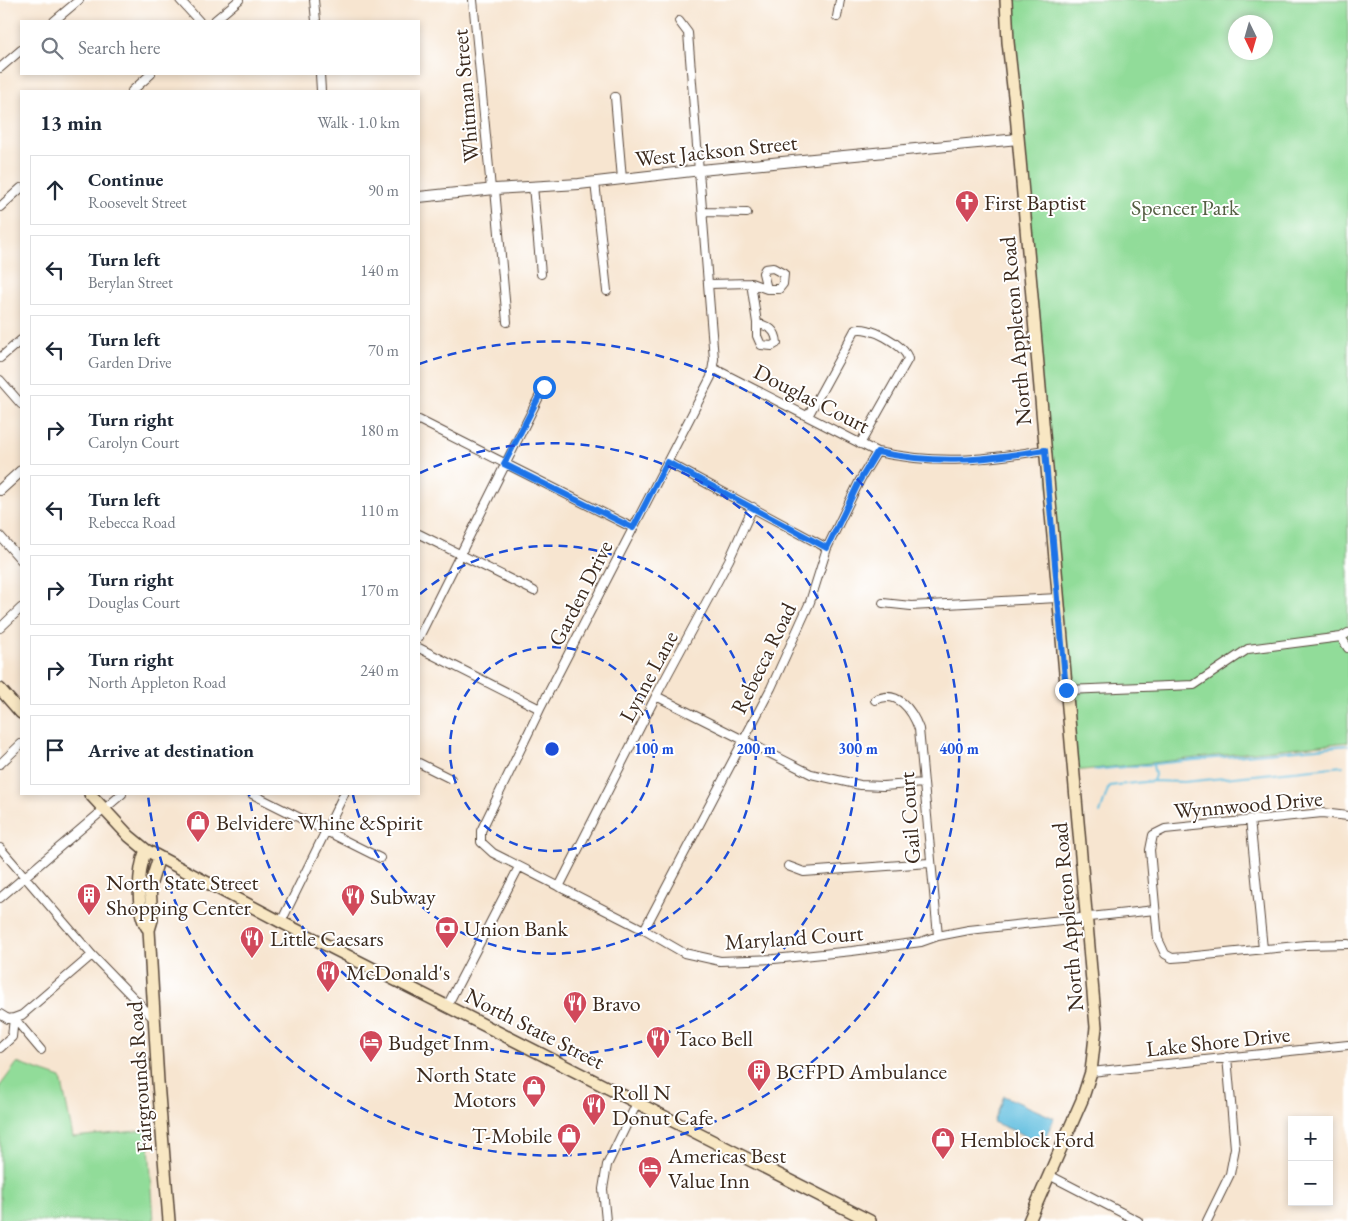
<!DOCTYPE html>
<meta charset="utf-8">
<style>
:root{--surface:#fff;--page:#f2f2f3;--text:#1f2937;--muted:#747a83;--line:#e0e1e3}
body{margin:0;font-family:"EB Garamond",serif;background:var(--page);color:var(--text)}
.controls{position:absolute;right:15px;bottom:15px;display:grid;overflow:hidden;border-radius:0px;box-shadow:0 2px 8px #0003}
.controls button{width:45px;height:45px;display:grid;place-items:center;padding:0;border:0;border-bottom:1px solid var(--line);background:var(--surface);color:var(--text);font:25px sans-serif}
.compass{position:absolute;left:1228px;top:15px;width:45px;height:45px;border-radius:50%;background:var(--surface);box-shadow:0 2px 8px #0003;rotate:175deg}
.stop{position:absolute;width:15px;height:15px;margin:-11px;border:4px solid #1a73e8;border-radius:50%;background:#fff}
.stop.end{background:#1a73e8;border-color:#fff;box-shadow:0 1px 5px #0008}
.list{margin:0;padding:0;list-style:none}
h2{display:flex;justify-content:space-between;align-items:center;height:65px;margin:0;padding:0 20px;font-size:21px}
h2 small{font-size:16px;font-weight:400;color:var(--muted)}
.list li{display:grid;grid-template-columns:32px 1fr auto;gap:15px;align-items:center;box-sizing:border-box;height:70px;margin:0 10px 10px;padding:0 10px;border:1px solid var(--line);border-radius:0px}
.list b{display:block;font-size:19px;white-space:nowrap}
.list p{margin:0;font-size:16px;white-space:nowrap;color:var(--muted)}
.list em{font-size:16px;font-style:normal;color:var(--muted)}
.icon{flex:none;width:28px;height:28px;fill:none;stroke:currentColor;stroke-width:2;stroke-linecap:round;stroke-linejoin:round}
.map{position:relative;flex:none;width:1348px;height:1221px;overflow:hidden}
.search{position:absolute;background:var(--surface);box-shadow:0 2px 8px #0003;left:20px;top:20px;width:400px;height:55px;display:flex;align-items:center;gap:12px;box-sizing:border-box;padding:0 18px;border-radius:0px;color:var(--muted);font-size:19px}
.panel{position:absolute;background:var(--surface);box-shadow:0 2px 8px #0003;left:20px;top:90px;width:400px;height:705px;border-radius:0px}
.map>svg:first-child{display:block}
.green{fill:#91dc99;stroke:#66835c;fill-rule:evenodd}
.water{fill:#61bedf;stroke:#4e747e}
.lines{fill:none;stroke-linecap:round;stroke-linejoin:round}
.stream{stroke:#61bedf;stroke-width:2}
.minor-casing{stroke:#574639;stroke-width:10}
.tertiary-casing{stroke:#574639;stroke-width:12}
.secondary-casing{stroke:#574639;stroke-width:14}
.minor{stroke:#fff;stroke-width:8}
.tertiary{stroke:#fff;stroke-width:10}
.secondary{stroke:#f8e7c3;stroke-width:11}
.route{stroke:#1a73e8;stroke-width:6}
.ring{fill:none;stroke:#1d4ed8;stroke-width:2.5;stroke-dasharray:9 6}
.labels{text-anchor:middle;stroke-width:4;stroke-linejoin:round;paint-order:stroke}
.street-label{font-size:22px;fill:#3b2a1e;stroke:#fff}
.poi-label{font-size:22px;fill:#3b2a1e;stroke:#fff;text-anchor:start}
.park-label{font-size:22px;fill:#555f43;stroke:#fff}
.centre{fill:#1d4ed8;stroke:#fff;stroke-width:2.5}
.ring-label{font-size:15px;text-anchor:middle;font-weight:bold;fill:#1d4ed8;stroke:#fff;stroke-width:4;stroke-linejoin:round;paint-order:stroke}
</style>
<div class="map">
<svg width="1348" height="1221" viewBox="0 0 1348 1221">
<rect width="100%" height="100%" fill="#fff"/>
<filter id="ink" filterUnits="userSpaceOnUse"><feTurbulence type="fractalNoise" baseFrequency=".02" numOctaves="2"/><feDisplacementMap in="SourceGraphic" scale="10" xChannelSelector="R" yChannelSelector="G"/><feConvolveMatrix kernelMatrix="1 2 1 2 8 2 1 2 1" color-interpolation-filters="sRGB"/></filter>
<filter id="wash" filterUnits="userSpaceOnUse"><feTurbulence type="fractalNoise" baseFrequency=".0096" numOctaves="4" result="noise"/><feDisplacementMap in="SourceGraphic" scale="20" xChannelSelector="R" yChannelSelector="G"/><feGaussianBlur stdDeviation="1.12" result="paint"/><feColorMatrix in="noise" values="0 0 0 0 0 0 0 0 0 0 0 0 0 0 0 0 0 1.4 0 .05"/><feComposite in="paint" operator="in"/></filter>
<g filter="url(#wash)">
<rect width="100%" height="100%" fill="#f7e5d0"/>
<path class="green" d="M 1006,0 L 1348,0 L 1348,742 L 1074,771 ZM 1236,22 L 1266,22 L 1266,52 L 1236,52 Z
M 17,1063 L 61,1078 L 73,1137 L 148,1130 L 154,1221 L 0,1221 L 0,1086 Z"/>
<path class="water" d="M 1004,1096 L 1054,1118 L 1043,1143 L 993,1122 Z"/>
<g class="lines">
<path class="stream" d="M 1094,770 L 1348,745
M 1153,781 L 1155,775 L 1153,765
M 1100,813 L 1109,786 L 1153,781 L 1184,782 L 1343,766"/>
</g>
</g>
<g filter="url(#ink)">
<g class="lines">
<g class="minor-casing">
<path id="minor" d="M 180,0 L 199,21
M 314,0 L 316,21
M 473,0 L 491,189
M 837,17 L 840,0
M 54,21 L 79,0
M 214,21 L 239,0
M 679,21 L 688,33 L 714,359 L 711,377 L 540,709 L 481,831 L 481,842 L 493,853 L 644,930 L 684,953 L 720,961 L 774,959 L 852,951 L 921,942 L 938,936 L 969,930 L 1155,910
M 0,68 L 21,50
M 320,74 L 321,91
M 132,91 L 151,74
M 615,97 L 622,179
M 595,182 L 607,291
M 533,186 L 541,274
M 495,189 L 507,322
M 0,207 L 21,188
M 703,212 L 747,213
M 773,268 L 784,274 L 783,284 L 779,289 L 767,289 L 763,273 L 765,269 Z
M 751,283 L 757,323
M 709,284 L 751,283 L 767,289
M 757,323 C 769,327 776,329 777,343 L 772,346 L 761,345 L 757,336 Z
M 0,358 L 21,340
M 713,368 L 877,452 C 940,465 982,460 1045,450
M 0,380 L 21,404
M 808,416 L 855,330 C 867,324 906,345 908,359 L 860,444
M 419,420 L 633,528
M 667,462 L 827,548
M 419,534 L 534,591
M 0,536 L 21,560
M 883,603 L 911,606 L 1058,598
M 0,628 L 21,608
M 1348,633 L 1341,637 L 1348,648
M 419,637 L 544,387
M 419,648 L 540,709
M 1066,690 L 1194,685 L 1248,649 L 1341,637
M 656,696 L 811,774 L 860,785 L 883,786 L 924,783
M 875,700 C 898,689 912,710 919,729 L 938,936
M 419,763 L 451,779
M 0,764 L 21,744
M 252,794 L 380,858
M 1348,816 L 1322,813 L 1165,829 L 1153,835 L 1150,850 L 1158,939 L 1165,954 L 1172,958 L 1186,957 L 1306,945 L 1348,944
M 1250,819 L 1263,949
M 0,848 L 92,955 L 155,1020
M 788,866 L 804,872 L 929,863
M 559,887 L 656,696 L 729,560 L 753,507
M 0,898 L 122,794
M 281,922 L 344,794
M 644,930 L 771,688 L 810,602 L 827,548 L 860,480 L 877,452
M 447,1006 L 519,867
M 0,1014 L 8,1019 L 14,1018 L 41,1050
M 0,1048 L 12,1037 L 14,1018 L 22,1015 L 92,955
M 1091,1072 L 1348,1045
M 1049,1175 L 1138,1221
M 606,1221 L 603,1189 L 607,1165 L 637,1103
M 1207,1221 L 1230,1174 L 1235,1148 L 1227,1057"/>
</g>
<g class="tertiary-casing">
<path id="tertiary" d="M 419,197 L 495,189 L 579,184 L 701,170 L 1018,139
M 0,490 L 21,471"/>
</g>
<g class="secondary-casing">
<path id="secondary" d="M 1006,0 L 1008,42 L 1016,114 L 1096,1027 L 1091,1072 L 1082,1100 L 1029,1221
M 0,689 L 21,713
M 90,794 L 129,836 L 146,850 L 281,922 L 870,1221
M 146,850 C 138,869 135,914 149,930
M 159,857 L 150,886 L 152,920 L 149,930 L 158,1082 L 169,1221"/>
</g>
<use href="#minor" class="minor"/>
<use href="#tertiary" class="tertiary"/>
<use href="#secondary" class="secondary"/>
</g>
</g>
<g class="lines" filter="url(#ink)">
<path class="route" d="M 544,387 L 504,464 L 633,528 L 667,462 L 827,548 L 860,480 L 877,452 C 940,465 982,460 1045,450 L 1066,690"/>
</g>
<g class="ring">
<circle cx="552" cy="749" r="102"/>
<path d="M420 594A204 204 0 1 1 353 795"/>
<path d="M420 473A306 306 0 1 1 249 794"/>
<path d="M419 364A407 407 0 1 1 148 795"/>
</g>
<defs>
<g id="church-pin" transform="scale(1.25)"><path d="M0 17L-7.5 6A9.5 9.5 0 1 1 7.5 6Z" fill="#d1495b" stroke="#fff"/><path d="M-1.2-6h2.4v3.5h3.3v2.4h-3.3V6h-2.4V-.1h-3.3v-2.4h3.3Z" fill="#fff"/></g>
<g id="shop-pin" transform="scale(1.25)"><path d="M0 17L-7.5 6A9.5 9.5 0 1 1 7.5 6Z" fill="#d1495b" stroke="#fff"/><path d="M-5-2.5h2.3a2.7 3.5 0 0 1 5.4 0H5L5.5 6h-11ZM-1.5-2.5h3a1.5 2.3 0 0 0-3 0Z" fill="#fff"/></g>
<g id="building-pin" transform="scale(1.25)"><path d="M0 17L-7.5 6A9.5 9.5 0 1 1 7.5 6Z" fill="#d1495b" stroke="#fff"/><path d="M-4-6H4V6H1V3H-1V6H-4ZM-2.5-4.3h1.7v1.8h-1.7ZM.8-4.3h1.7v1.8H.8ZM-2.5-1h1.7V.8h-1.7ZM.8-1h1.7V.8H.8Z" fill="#fff"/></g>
<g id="restaurant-pin" transform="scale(1.25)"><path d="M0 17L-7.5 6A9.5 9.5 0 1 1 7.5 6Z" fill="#d1495b" stroke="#fff"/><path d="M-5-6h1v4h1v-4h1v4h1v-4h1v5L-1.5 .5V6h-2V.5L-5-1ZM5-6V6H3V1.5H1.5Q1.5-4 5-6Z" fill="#fff"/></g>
<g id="bank-pin" transform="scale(1.25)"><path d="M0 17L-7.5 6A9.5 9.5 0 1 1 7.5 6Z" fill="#d1495b" stroke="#fff"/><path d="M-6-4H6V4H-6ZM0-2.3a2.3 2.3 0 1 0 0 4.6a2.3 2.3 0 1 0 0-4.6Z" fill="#fff"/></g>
<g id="hotel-pin" transform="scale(1.25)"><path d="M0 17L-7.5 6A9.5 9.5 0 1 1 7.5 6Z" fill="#d1495b" stroke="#fff"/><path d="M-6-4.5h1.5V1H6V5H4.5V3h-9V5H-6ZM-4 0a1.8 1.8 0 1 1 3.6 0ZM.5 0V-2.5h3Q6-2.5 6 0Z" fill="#fff"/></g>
</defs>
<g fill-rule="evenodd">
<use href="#church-pin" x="967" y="202"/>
<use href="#shop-pin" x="198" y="822"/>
<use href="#building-pin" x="89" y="895"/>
<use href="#restaurant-pin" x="353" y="896"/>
<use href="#bank-pin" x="447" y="928"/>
<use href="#restaurant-pin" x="252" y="938"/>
<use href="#restaurant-pin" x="328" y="972"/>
<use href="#restaurant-pin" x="575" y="1003"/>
<use href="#restaurant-pin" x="658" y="1038"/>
<use href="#hotel-pin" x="371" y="1042"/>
<use href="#building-pin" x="759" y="1071"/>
<use href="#shop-pin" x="534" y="1087"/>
<use href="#restaurant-pin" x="594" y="1105"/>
<use href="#shop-pin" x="569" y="1135"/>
<use href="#shop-pin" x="943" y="1139"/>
<use href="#hotel-pin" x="650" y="1168"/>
</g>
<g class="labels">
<g class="street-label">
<text transform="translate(465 96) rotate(-95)" y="8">Whitman Street</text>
<text transform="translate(716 150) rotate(-6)" y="8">West Jackson Street</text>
<text transform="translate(1015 331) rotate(-95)" y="8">North Appleton Road</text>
<text transform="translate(812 398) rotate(27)" y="8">Douglas Court</text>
<text transform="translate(580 593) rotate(-63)" y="8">Garden Drive</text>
<text transform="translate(763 658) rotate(-64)" y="8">Rebecca Road</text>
<text transform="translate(648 676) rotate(-62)" y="8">Lynne Lane</text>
<text transform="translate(1248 804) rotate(-5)" y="8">Wynnwood Drive</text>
<text transform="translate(909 818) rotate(-94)" y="8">Gail Court</text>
<text transform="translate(1067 917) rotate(-95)" y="8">North Appleton Road</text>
<text transform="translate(794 937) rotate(-4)" y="8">Maryland Court</text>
<text transform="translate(535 1028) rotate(27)" y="8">North State Street</text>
<text transform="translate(1218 1041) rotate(-6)" y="8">Lake Shore Drive</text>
<text transform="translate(139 1077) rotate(-94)" y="8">Fairgrounds Road</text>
</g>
<g class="poi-label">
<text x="984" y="210">First Baptist</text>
<text x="216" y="830">Belvidere Whine &amp;Spirit</text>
<text x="106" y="890">North State Street<tspan x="106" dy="25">Shopping Center</tspan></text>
<text x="370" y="904">Subway</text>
<text x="464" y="936">Union Bank</text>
<text x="270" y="946">Little Caesars</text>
<text x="346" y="980">McDonald's</text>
<text x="592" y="1011">Bravo</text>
<text x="676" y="1046">Taco Bell</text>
<text x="388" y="1050">Budget Inm</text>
<text x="776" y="1079">BCFPD Ambulance</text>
<text x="516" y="1082" text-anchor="end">North State<tspan x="516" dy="25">Motors</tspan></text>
<text x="612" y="1100">Roll N<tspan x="612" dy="25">Donut Cafe</tspan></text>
<text x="552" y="1143" text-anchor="end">T-Mobile</text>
<text x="960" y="1147">Hemblock Ford</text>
<text x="668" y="1163">Americas Best<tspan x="668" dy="25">Value Inn</tspan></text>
</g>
<g class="park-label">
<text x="1185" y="215">Spencer Park</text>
</g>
</g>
<circle cx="552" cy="749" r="8" class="centre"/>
<g class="ring-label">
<text x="654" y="754">100 m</text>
<text x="756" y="754">200 m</text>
<text x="858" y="754">300 m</text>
<text x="959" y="754">400 m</text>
</g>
</svg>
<div class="controls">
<button>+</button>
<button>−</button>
</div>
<svg class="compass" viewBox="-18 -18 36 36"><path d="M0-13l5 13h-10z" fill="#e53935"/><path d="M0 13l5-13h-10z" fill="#747a83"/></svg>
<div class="stop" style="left:544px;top:387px"></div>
<div class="stop end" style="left:1066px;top:690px"></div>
<div class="search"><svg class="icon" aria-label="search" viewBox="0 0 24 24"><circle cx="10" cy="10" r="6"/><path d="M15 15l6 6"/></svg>Search here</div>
<section class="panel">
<h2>13 min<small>Walk · 1.0 km</small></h2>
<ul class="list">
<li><svg class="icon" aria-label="ahead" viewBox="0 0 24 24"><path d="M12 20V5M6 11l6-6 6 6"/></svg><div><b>Continue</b><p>Roosevelt Street</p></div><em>90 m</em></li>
<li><svg class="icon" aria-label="left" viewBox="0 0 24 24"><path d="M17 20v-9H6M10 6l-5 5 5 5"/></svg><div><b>Turn left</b><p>Berylan Street</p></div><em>140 m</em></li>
<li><svg class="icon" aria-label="left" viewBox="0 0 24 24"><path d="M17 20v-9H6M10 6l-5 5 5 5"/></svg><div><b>Turn left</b><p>Garden Drive</p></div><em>70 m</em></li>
<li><svg class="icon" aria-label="right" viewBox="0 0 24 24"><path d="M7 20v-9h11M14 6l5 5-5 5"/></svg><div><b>Turn right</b><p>Carolyn Court</p></div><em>180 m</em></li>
<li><svg class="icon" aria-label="left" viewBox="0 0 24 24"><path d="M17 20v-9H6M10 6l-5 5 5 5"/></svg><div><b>Turn left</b><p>Rebecca Road</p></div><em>110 m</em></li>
<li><svg class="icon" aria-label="right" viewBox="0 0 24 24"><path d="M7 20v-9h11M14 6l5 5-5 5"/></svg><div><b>Turn right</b><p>Douglas Court</p></div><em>170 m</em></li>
<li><svg class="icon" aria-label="right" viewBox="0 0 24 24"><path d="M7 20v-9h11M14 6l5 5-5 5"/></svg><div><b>Turn right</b><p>North Appleton Road</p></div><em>240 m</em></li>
<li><svg class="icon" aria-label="arrive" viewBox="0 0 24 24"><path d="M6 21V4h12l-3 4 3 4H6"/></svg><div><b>Arrive at destination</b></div></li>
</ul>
</section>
</div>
